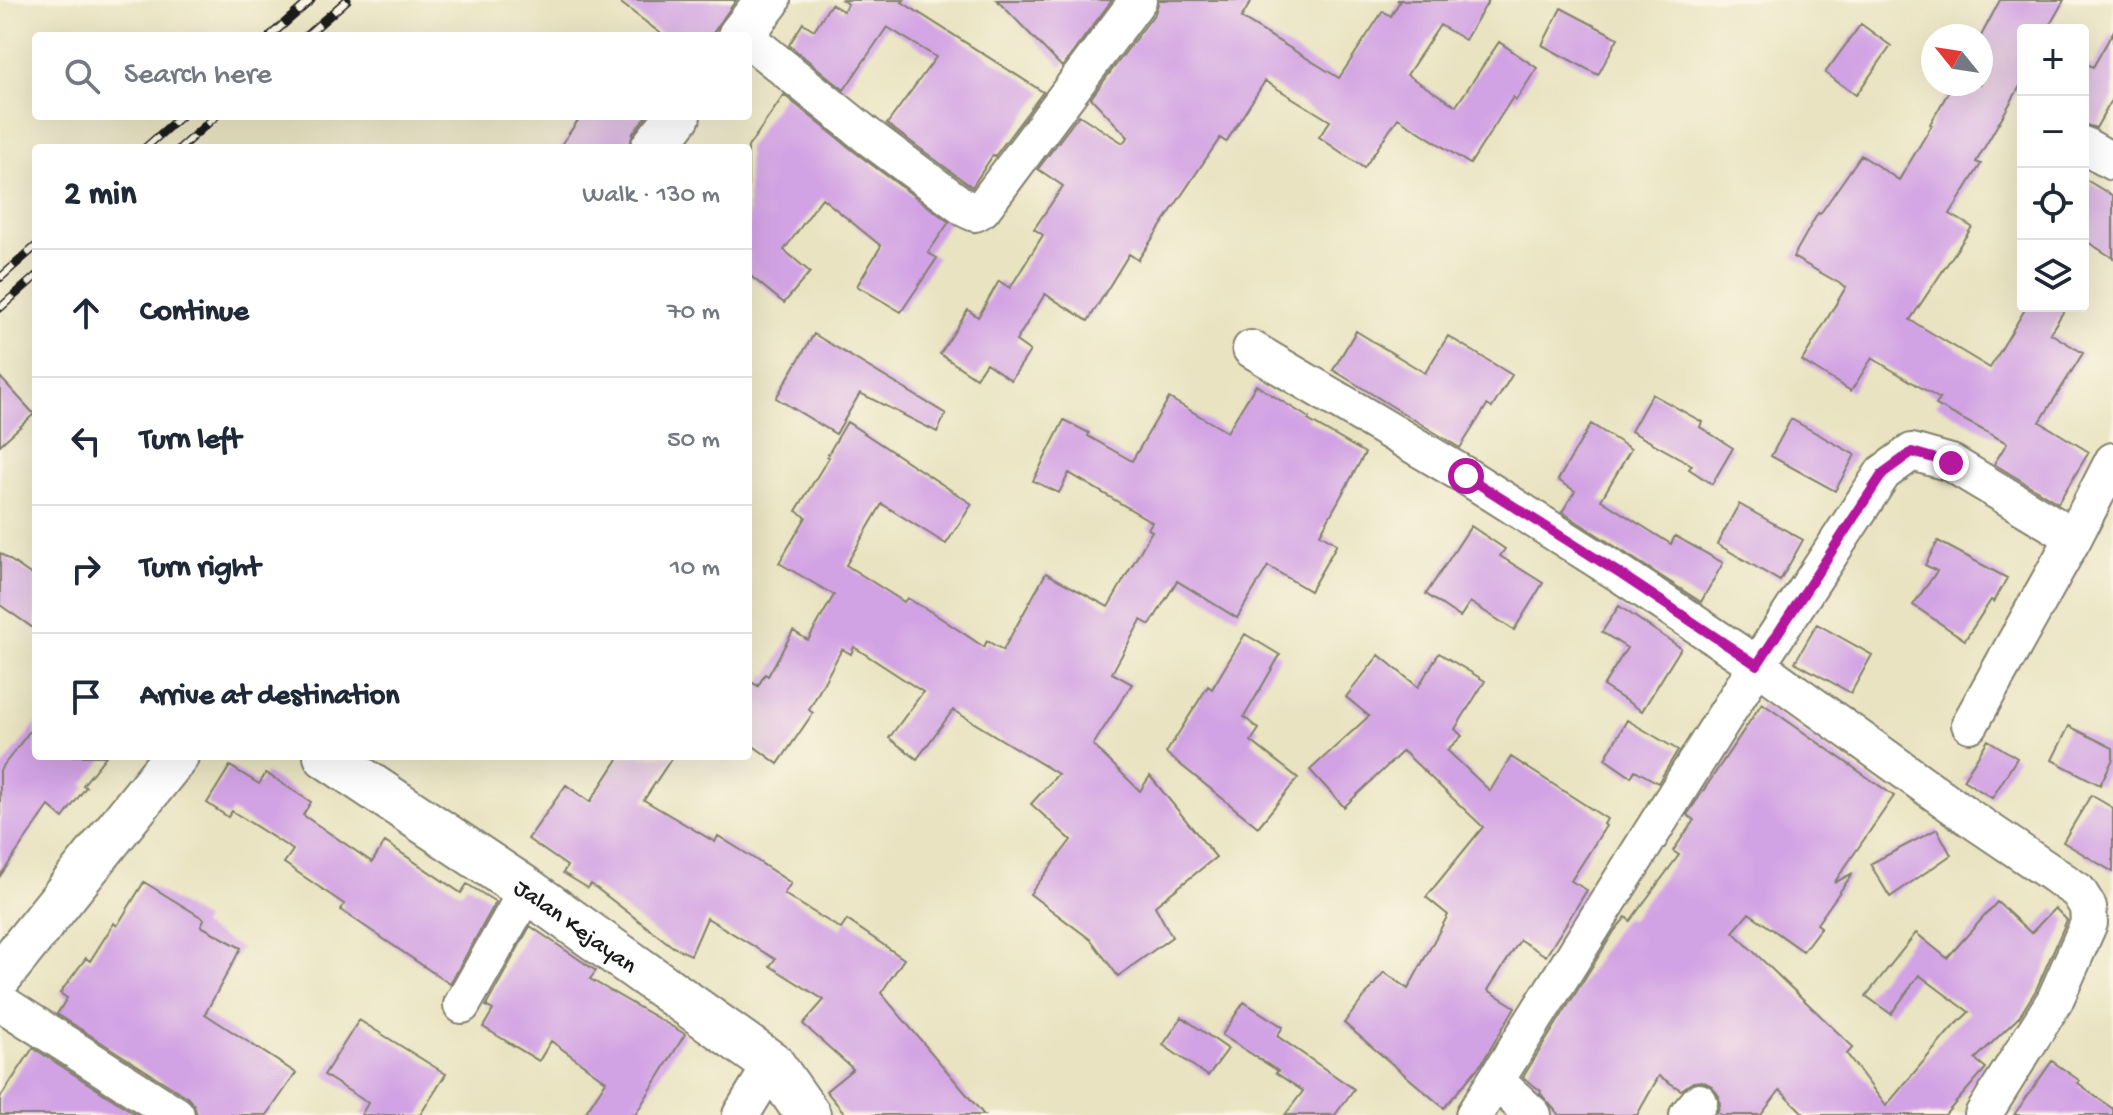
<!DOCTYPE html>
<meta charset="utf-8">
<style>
:root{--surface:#fff;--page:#f6f6f7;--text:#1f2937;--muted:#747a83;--line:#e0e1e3}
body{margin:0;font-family:"Gochi Hand",sans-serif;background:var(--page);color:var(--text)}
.controls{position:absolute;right:24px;top:24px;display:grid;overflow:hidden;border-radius:8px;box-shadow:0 8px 32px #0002}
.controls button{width:72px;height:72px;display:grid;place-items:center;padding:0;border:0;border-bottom:2px solid var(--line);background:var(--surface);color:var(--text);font:40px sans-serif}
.compass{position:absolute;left:1921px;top:24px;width:72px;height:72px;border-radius:50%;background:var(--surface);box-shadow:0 8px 32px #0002;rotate:300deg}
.stop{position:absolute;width:24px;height:24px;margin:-18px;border:6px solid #b5179e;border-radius:50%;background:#fff}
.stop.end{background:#b5179e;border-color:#fff;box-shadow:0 2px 8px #0008}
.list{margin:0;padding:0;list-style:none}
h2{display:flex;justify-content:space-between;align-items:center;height:104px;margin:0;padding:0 32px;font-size:34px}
h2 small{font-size:26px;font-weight:400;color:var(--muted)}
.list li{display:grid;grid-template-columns:52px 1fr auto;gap:24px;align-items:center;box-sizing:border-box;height:128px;padding:0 32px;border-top:2px solid var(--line)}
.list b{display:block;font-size:30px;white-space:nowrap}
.list em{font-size:26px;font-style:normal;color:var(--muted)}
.icon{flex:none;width:44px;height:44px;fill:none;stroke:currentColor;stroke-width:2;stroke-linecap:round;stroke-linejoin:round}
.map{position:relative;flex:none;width:2113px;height:1115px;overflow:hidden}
.search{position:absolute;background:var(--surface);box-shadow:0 8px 32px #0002;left:32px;top:32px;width:720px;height:88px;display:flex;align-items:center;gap:20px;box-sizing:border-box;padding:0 28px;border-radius:8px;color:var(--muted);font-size:30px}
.panel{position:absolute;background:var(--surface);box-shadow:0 8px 32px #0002;left:32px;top:144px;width:720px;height:616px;border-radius:8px}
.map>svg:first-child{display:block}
.building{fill:#d2a3e4}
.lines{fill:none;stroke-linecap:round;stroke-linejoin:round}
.street-casing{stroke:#82806e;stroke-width:40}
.secondary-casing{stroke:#82806e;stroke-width:48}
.street{stroke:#fff;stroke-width:36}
.secondary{stroke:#fff;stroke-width:44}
.rail-casing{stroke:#1c1c1c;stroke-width:9}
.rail{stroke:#fcf5e5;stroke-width:6;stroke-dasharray:18;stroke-linecap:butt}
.route{stroke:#b5179e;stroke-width:10}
.labels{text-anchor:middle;stroke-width:6;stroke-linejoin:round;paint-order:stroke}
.street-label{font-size:24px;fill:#1c1c1c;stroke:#fcf5e5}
</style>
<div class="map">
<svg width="2113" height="1115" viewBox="0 0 2113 1115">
<rect width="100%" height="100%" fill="#fcf5e5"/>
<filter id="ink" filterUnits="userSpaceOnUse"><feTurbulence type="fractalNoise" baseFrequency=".0125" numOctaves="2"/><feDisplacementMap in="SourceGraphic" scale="16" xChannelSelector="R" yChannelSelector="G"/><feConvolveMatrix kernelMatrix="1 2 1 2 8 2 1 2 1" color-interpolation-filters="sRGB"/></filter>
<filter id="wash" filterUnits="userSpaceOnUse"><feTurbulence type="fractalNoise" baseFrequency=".006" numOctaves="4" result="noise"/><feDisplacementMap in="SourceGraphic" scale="32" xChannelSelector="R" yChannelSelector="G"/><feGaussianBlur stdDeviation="1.8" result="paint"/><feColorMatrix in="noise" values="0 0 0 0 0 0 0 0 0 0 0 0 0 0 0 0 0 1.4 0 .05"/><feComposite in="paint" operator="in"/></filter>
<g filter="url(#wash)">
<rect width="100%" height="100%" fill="#e9e3c1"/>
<g id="blocks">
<path class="building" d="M 617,0 L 736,0 L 711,36 L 664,36 Z
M 842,0 L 904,0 L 902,2 L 1043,92 L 995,156 L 993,155 L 972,187 L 887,124 L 936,57 L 887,27 L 844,90 L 789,45 L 803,23 L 814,30 L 831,4 L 843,11 L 848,4 Z
M 997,0 L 1112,0 L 1062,67 Z
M 1159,0 L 1252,0 L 1241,18 L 1339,78 L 1383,11 L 1391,16 L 1400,1 L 1397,0 L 1489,0 L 1465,40 L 1440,25 L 1407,75 L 1456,106 L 1499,42 L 1537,68 L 1516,100 L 1513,97 L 1470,164 L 1398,118 L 1364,168 L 1319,137 L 1330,121 L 1265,81 L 1226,142 L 1220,138 L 1138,260 L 1129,254 L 1088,321 L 1045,294 L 1016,341 L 1030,351 L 1011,380 L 986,363 L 976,378 L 940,354 L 968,310 L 978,317 L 999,281 L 1010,288 L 1043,235 L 1034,229 L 1063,186 L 1038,169 L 1079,115 L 1123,143 L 1128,137 L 1091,98 L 1155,13 Z
M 2000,0 L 2064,0 L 2047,30 L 2023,30 L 2023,81 L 1976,162 L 1981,164 L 1950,214 L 1972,227 L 1910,320 L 1990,368 L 2027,306 L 2067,306 L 2050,333 L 2083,353 L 2040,422 L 2089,452 L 2058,503 L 1994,464 L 2007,443 L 1936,405 L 1940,399 L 1872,358 L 1851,391 L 1802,361 L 1846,287 L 1793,257 L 1818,213 L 1820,214 L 1861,155 L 1899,180 L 1932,125 L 1930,124 L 1953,84 L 1981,84 L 1981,36 Z
M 1561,8 L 1618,38 L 1598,75 L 1542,45 Z
M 1861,24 L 1891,46 L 1856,95 L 1825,73 Z
M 2113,32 L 2113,98 L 2096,128 L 2083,124 L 2083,62 L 2093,67 Z
M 784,95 L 856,153 L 949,222 L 928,253 L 937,258 L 901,312 L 857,286 L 881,246 L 822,198 L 784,250 L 810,272 L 784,303 L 748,274 L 748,147 Z
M 581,116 L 646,116 L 633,133 L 629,148 L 559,148 Z
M 2083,178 L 2113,196 L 2113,258 L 2083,239 Z
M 1356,331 L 1425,373 L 1448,336 L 1512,375 L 1492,408 L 1487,405 L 1460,448 L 1333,370 Z
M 814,334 L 946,414 L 937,432 L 860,393 L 836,434 L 776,398 Z
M 0,377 L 34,414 L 0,445 Z
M 1256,385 L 1309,418 L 1308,420 L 1365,453 L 1320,534 L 1337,544 L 1310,591 L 1268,566 L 1237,618 L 1177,581 L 1150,625 L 1141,620 L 1112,673 L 1132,684 L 1093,745 L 1140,791 L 1150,776 L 1216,857 L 1155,906 L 1172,937 L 1118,976 L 1091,940 L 1030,894 L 1071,840 L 1031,804 L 1058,774 L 953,710 L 917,759 L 889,738 L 923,692 L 854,647 L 851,654 L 842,649 L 809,710 L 813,713 L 778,764 L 748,742 L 748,680 L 758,686 L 765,674 L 768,676 L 793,631 L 808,640 L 834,595 L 779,563 L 806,517 L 796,511 L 829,457 L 827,456 L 847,422 L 972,504 L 946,544 L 882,504 L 846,565 L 904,602 L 907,598 L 933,613 L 984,647 L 987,641 L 1003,650 L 1046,573 L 1108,607 L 1152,531 L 1148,529 L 1152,522 L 1069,473 L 1059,493 L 1033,481 L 1064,420 L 1089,433 L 1088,436 L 1132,461 L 1169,398 L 1227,432 Z
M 1652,394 L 1702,422 L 1700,427 L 1733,448 L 1712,484 L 1689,469 L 1692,465 L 1631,431 Z
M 1791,419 L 1855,455 L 1835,491 L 1771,456 Z
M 1591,424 L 1631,449 L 1601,500 L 1671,544 L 1675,536 L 1723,563 L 1701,602 L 1562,512 L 1575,491 L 1558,480 Z
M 1739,504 L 1803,540 L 1780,581 L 1717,544 Z
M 1471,526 L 1505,549 L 1500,556 L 1543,583 L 1514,630 L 1470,602 L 1460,617 L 1426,594 Z
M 1938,541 L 2007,578 L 1994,602 L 1991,600 L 1965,640 L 1913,605 L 1937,571 L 1925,565 Z
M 0,553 L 36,578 L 36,630 L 0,605 Z
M 1619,606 L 1681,648 L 1642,711 L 1603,686 L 1627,648 L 1602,632 Z
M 1817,624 L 1872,655 L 1851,693 L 1795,662 Z
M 1245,634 L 1280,655 L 1244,717 L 1259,729 L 1251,741 L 1298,778 L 1258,827 L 1166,753 L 1208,686 L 1212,689 Z
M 1439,653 L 1485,681 L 1455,729 L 1462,736 L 1447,750 L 1490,791 L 1511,757 L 1607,819 L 1604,824 L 1606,826 L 1571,881 L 1587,890 L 1546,956 L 1520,940 L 1488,990 L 1515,1007 L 1482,1063 L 1444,1108 L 1344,1023 L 1384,972 L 1408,989 L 1448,915 L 1426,897 L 1483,827 L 1403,751 L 1344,807 L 1310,770 L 1369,716 L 1346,697 L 1379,655 L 1418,687 Z
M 1762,703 L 1894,796 L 1834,883 L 1853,873 L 1817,924 L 1821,927 L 1803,951 L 1749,913 L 1733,932 L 1853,1047 L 1847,1054 L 1886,1106 L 1950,1030 L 1969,1012 L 1919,975 L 1891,1014 L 1866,996 L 1916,933 L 1947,958 L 1997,902 L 2031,933 L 2055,908 L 2067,920 L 2036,990 L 2019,1017 L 1975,1059 L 1986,1068 L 1945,1115 L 1805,1115 L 1780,1090 L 1761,1115 L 1721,1115 L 1717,1112 L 1720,1105 L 1719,1096 L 1712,1086 L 1702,1081 L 1693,1082 L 1681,1090 L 1659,1076 L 1637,1115 L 1559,1115 L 1540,1093 L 1541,1091 L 1523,1077 L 1615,930 L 1626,917 L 1630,921 L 1679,855 L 1673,851 L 1694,820 L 1687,815 Z
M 1627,720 L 1678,750 L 1658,783 L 1635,770 L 1631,777 L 1605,759 Z
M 36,723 L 36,756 L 106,756 L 83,785 L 86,787 L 63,818 L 49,806 L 0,876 L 0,770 Z
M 2069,726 L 2113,748 L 2113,759 L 2100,785 L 2052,760 Z
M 1988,740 L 2017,758 L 1992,798 L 1963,780 Z
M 620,756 L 673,756 L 644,800 L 715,842 L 718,836 L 744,852 L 791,883 L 784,894 L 841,929 L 847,920 L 904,959 L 881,993 L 984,1115 L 846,1115 L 826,1091 L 853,1069 L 803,1024 L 824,1000 L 770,966 L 775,959 L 707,918 L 691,955 L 673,947 L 591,884 L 588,888 L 563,873 L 567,866 L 528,839 L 566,785 L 590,802 Z
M 230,766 L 259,784 L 266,773 L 311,802 L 303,815 L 372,862 L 385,842 L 461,893 L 467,884 L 496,902 L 450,984 L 341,910 L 344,904 L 284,863 L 293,850 L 232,811 L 228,817 L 207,803 Z
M 2091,795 L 2113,808 L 2113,872 L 2063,842 Z
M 1937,829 L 1951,855 L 1890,897 L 1870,864 Z
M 144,882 L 204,919 L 201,926 L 241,948 L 205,1014 L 296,1073 L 267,1115 L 197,1115 L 194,1105 L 187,1097 L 57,1014 L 67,998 L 60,993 L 86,958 L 90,961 L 114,923 L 117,926 Z
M 530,926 L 596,971 L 590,979 L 685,1034 L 635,1115 L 584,1115 L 606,1081 L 551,1041 L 539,1061 L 483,1027 L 493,1010 L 486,1006 Z
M 1244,1002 L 1283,1027 L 1277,1036 L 1354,1089 L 1335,1115 L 1285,1115 L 1303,1091 L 1276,1073 L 1278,1071 L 1222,1035 Z
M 1182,1017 L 1228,1049 L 1208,1076 L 1163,1045 Z
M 359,1020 L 446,1074 L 420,1115 L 361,1115 L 368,1103 L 324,1075 Z
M 33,1048 L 137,1115 L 0,1115 L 0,1098 Z
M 2052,1061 L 2080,1081 L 2078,1084 L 2113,1109 L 2113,1115 L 2014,1115 Z"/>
</g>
</g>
<g filter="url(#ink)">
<use href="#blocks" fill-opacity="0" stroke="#82806e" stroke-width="2"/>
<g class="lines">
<g class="street-casing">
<path id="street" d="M 748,39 L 869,137 L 966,209 L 975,213 L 982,209 L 1138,0
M 2083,145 L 2113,162
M 1251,349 L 1466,476 L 1622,575 L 1757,665 L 1970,818 L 2078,891 L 2088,907 L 2089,923 L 2055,1000 L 1983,1115
M 1970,724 L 2074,537 L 2113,461
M 0,1002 L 176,1115
M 462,1005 L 527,890
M 1497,1082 L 1533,1115
M 741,1115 L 772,1064
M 1474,1115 L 1757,665 L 1883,473 L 1912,452 L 1951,463 L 2074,537
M 1688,1115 L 1699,1102"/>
</g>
<g class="secondary-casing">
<g id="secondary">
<path d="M 740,36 L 768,0"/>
<path d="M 653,148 L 678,116"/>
<path id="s1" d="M 326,756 L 527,890 L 772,1064 L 808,1115"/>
<path d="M 0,976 L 176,756"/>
</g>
</g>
<use href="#street" class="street"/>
<use href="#secondary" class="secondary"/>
<g class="rail-casing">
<path id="rail" d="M 270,36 L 311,0
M 306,36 L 347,0
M 145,148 L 181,116
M 180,148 L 216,116
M 0,278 L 36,246
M 0,308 L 36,276"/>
</g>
<use href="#rail" class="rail"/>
</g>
</g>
<g class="lines" filter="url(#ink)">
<path class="route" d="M 1466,476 L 1622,575 L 1757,665 L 1883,473 L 1912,452 L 1951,463"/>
</g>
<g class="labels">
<g class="street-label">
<text dy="8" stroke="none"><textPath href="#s1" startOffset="302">Jalan Kejayan</textPath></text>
</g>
</g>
</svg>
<div class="controls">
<button>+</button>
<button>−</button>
<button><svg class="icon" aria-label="locate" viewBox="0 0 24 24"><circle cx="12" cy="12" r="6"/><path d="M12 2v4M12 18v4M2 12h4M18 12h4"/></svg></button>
<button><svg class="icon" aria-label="layers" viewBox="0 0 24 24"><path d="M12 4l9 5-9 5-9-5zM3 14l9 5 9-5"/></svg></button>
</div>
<svg class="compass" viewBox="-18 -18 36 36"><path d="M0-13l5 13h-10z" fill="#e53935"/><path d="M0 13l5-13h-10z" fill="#747a83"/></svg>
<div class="stop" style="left:1466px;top:476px"></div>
<div class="stop end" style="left:1951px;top:463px"></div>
<div class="search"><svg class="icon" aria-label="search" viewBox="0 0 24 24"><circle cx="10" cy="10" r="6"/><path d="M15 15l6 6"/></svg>Search here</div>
<section class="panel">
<h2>2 min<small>Walk · 130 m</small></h2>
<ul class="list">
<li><svg class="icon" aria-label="ahead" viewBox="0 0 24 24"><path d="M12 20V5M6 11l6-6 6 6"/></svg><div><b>Continue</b></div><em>70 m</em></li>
<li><svg class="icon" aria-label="left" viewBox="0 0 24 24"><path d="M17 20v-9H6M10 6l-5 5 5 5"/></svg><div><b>Turn left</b></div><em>50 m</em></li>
<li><svg class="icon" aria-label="right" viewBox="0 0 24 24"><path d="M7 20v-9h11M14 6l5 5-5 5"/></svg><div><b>Turn right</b></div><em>10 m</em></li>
<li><svg class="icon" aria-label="arrive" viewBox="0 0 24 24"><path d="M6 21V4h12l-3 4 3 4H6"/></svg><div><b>Arrive at destination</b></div></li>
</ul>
</section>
</div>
